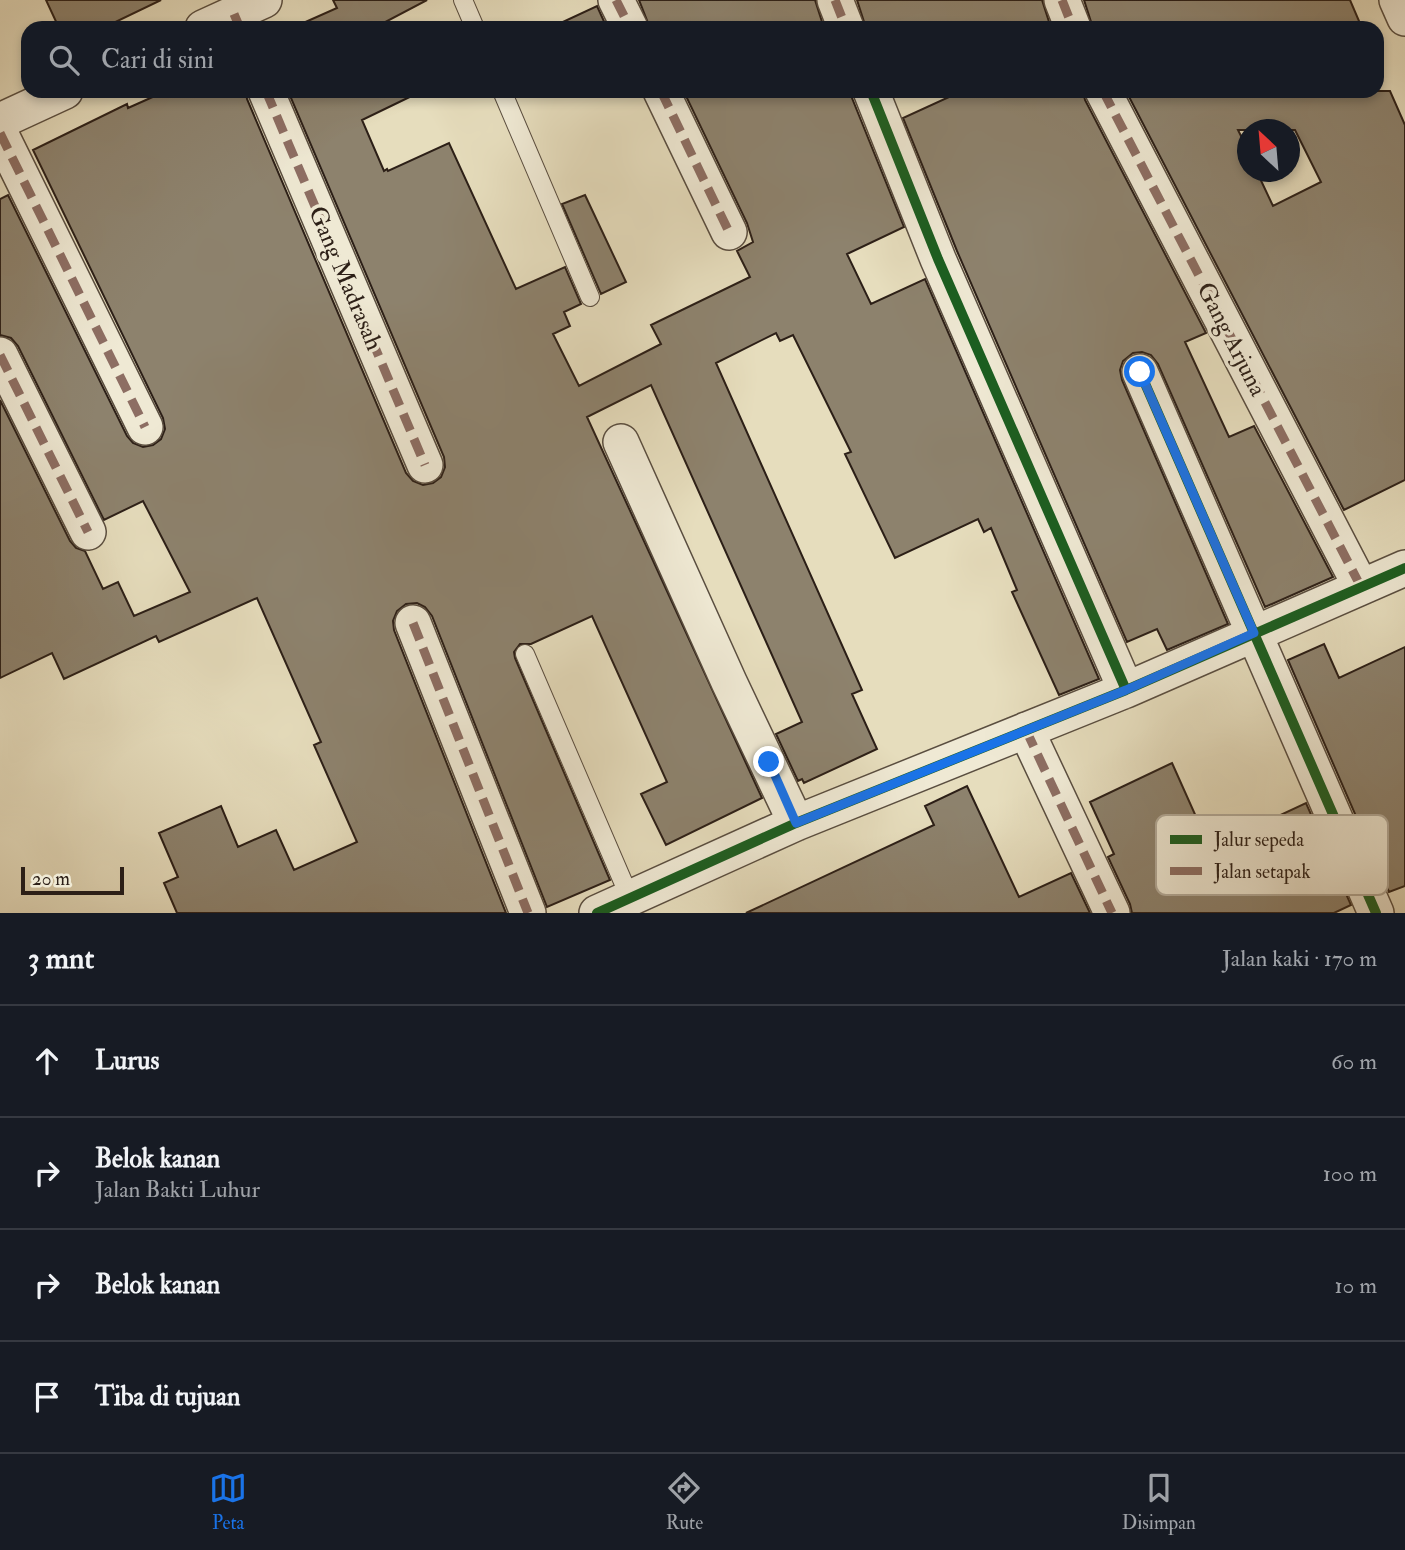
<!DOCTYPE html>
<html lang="id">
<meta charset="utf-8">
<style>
:root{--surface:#171b24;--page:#242831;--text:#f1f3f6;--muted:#9ea1a6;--line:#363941;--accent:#1a73e8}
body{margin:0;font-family:"IM FELL Double Pica",serif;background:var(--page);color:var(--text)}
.compass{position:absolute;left:1237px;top:119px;width:63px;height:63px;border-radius:50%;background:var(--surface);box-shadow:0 4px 10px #0003;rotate:334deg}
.scale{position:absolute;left:21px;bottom:18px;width:103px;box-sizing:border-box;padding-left:7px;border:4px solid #2c1f17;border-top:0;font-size:19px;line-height:24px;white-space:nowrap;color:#2c1f17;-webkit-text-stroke:5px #efe9d4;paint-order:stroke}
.stop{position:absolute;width:21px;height:21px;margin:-16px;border:5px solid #1a73e8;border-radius:50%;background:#fff}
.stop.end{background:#1a73e8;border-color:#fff;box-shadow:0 2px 7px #0008}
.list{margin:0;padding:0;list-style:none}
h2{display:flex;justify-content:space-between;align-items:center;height:91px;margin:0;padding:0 28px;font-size:30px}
h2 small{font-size:23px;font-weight:400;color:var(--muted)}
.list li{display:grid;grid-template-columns:46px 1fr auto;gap:21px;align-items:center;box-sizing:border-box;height:112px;padding:0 28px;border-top:2px solid var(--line)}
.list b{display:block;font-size:26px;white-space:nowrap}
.list p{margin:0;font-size:23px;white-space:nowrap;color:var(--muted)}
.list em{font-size:23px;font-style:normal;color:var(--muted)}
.icon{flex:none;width:38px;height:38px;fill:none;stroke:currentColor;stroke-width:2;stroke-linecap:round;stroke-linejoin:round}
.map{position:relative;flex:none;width:1405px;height:913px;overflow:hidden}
.search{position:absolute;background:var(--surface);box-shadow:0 4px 10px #0003;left:21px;right:21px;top:21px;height:77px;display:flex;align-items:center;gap:18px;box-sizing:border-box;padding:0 24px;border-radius:21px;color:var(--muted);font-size:26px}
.sheet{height:539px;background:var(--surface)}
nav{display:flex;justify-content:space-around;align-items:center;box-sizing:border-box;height:98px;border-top:2px solid var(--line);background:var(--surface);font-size:19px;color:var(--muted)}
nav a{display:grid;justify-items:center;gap:4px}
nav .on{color:var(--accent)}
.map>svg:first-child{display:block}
.building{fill:#8d826d;stroke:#2c1f17;stroke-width:2;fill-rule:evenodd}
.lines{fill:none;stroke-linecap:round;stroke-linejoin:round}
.lane-casing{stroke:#5a4e40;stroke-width:20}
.street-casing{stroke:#5a4e40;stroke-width:38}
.lane{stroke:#efe9d4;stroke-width:18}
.street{stroke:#efe9d4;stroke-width:35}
.quiet{stroke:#8d6e63;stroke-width:9;stroke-dasharray:18 9;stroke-linecap:butt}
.cycleway-casing{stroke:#efe9d4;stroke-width:15}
.cycleway{stroke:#1b5e20;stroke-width:10}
.route{stroke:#1a73e8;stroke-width:9}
.labels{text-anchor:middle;stroke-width:7;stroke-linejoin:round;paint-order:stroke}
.street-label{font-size:24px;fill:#2c1f17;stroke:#efe9d4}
.key{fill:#efe9d4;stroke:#b4ac9b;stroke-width:2}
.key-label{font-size:19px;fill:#2c1f17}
</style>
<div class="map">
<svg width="1405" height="913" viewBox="0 0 1405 913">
<rect width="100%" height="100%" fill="#e6ddbd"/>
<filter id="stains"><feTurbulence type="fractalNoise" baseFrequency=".00286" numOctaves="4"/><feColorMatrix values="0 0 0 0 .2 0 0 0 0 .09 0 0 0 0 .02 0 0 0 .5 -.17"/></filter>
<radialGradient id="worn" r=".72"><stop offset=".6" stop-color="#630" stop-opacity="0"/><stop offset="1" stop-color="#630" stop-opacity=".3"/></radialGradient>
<path class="building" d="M 46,0 L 161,0 L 103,28 L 59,28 Z
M 333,0 L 427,0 L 374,28 L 292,28 L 337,8 Z
M 639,0 L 815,0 L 824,28 L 650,28 Z
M 857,0 L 1042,0 L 1051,28 L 866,28 Z
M 1084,0 L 1350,0 L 1362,28 L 1093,28 Z
M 597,6 L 607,28 L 550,28 Z
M 166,91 L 246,91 L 247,99 L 406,473 L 413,481 L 423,485 L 433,483 L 441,477 L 445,467 L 444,457 L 288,91 L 422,91 L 362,120 L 384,171 L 387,169 L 388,171 L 449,143 L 516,289 L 565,267 L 581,304 L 564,312 L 570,326 L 553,334 L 579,386 L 661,344 L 651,325 L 750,277 L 737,251 L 753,242 L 747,223 L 685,94 L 691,91 L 851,91 L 852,98 L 904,227 L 847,254 L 871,304 L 925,279 L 1099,679 L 1059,695 L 1012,592 L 1017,590 L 991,528 L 984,532 L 978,519 L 895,558 L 845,454 L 851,452 L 793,335 L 780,341 L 776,333 L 716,363 L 862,690 L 852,694 L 877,749 L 804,783 L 802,779 L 798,781 L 776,734 L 802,722 L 651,385 L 587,417 L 762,798 L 666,845 L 641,794 L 667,782 L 592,616 L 531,644 L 520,644 L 514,652 L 515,658 L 610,880 L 547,907 L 432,616 L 425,607 L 417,603 L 406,604 L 397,611 L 393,621 L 394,630 L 506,913 L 177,913 L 164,883 L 178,877 L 159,833 L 221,806 L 238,847 L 276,830 L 294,870 L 357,842 L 314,745 L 321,742 L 257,598 L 159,642 L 156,636 L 64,679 L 52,653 L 0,678 L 0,400 L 70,541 L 76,548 L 85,551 L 103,589 L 118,582 L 134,616 L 190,592 L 143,501 L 104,520 L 18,346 L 11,338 L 0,335 L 0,199 L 8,195 L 127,436 L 133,443 L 143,447 L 153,445 L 161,439 L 165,429 L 163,418 L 33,150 L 127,104 L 128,108 Z
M 962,91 L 1083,91 L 1085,100 L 1206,333 L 1185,342 L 1229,437 L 1254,426 L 1333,577 L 1265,607 L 1158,364 L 1151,355 L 1142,352 L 1133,353 L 1123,361 L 1120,370 L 1122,380 L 1228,624 L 1167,650 L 1157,629 L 1127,642 L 957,251 L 903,118 Z
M 1126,91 L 1390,91 L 1405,125 L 1405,480 L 1344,510 ZM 1238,130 L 1295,130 L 1321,182 L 1273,206 L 1257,172 L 1248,172 L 1248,150 Z
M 585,195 L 626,282 L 601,294 L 562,204 Z
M 1324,644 L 1339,678 L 1405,647 L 1405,886 L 1389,892 L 1288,660 Z
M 1172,763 L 1210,848 L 1306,803 L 1351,905 L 1334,913 L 1132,913 L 1130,904 L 1108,857 L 1114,854 L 1090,802 Z
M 967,786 L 1019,897 L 1071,873 L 1090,913 L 746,913 L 934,825 L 925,806 Z"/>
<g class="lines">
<g class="lane-casing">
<path id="lane" d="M 463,0 L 475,28
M 502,91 L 590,297
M 525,654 L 630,898"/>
</g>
<g class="street-casing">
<path id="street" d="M 616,0 L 630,28
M 835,0 L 846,28
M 1062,0 L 1073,28
M 1397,0 L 1405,18
M 203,28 L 264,0
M 266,91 L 425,465
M 661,91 L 729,232
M 871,91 L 938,259 L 1126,690
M 1103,91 L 1361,587
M 0,121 L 65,91
M 0,133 L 145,427
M 0,355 L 88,532
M 1140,372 L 1376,913
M 621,442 L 729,682 L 796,823
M 413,623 L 528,913
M 1026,730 L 1112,913
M 597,913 L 796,823 L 1126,690 L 1405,568"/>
</g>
<use href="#lane" class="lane"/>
<use href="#street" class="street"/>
<path class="quiet" d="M 616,0 L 630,28
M 835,0 L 846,28
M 1062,0 L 1073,28
M 234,14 L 240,28
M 266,91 L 425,465
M 661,91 L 729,232
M 1103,91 L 1361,587
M 0,133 L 145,427
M 0,355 L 88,532
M 413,623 L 528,913
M 1026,730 L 1112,913"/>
<g class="cycleway-casing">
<path id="cycleway" d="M 871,91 L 938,259 L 1126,690
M 1140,372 L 1376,913
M 597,913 L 796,823 L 1126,690 L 1405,568"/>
</g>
<use href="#cycleway" class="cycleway"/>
</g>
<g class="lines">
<path class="route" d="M 769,762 L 796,823 L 1126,690 L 1254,633 L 1140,372"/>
</g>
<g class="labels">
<g class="street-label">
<text transform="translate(346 278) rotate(67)" y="8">Gang Madrasah</text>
<text transform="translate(1232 339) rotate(63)" y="8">Gang Arjuna</text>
</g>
</g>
<rect x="1156" y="815" width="232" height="80" rx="10" class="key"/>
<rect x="1170" y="835" width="32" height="9" fill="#1b5e20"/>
<rect x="1170" y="867" width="32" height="8" fill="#8d6e63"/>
<g class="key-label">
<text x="1214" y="846">Jalur sepeda</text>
<text x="1214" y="878">Jalan setapak</text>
</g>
<rect width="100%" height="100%" filter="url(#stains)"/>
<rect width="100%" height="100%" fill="url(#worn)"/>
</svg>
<svg class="compass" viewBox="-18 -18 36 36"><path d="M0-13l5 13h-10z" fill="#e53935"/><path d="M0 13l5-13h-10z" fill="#9ea1a6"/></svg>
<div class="scale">20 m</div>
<div class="stop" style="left:1140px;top:372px"></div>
<div class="stop end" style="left:769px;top:762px"></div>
<div class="search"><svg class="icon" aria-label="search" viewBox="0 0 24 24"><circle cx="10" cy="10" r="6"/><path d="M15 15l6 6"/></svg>Cari di sini</div>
</div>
<section class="sheet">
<h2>3 mnt<small>Jalan kaki · 170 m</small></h2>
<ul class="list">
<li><svg class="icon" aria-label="ahead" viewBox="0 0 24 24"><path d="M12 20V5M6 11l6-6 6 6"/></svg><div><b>Lurus</b></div><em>60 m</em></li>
<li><svg class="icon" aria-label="right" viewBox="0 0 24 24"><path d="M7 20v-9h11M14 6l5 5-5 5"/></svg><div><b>Belok kanan</b><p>Jalan Bakti Luhur</p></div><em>100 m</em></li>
<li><svg class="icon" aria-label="right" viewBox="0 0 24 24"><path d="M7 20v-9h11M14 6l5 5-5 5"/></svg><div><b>Belok kanan</b></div><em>10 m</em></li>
<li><svg class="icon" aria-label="arrive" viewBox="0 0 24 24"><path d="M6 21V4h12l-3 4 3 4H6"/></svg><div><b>Tiba di tujuan</b></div></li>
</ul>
</section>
<nav>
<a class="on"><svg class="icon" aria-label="map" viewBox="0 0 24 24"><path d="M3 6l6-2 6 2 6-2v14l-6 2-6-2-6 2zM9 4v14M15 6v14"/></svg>Peta</a>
<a><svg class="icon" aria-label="directions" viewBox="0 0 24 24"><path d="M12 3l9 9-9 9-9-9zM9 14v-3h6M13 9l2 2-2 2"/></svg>Rute</a>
<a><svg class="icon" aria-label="saved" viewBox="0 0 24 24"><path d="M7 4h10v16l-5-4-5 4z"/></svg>Disimpan</a>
</nav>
